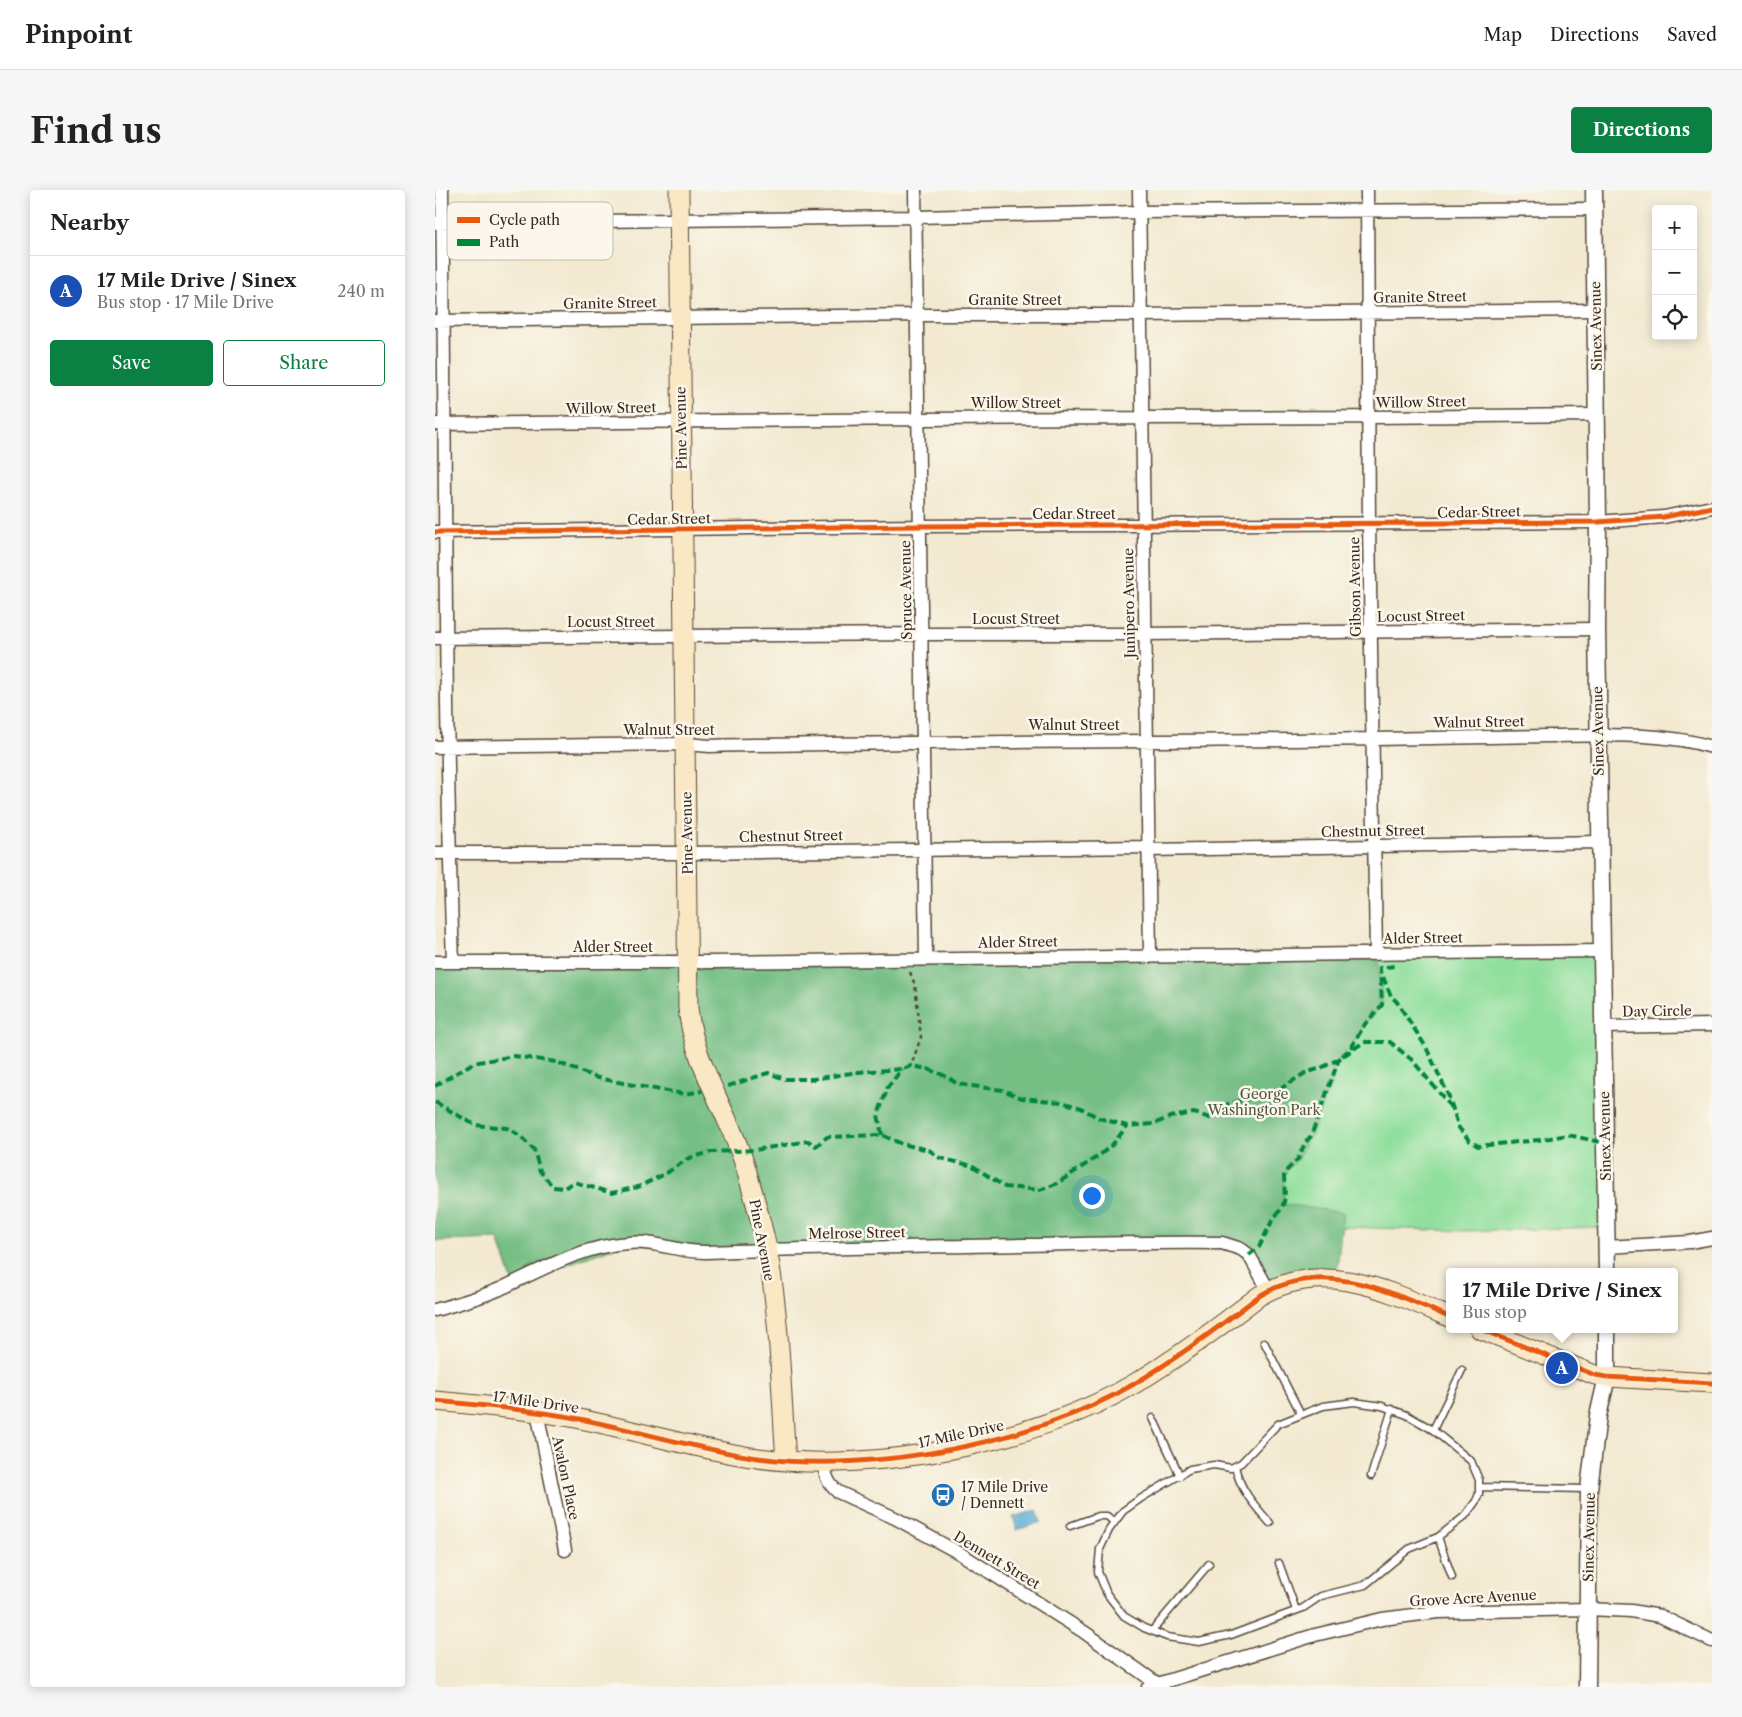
<!DOCTYPE html>
<meta charset="utf-8">
<style>
:root{--surface:#fff;--page:#f6f6f6;--text:#222;--muted:#767676;--line:#e0e0e0;--accent:#0b8043}
body{margin:0;font-family:"Libre Caslon Text",serif;background:var(--page);color:var(--text)}
.controls{position:absolute;right:15px;top:15px;display:grid;overflow:hidden;border-radius:5px;box-shadow:0 2px 12px #0003}
.controls button{width:45px;height:45px;display:grid;place-items:center;padding:0;border:0;border-bottom:1px solid var(--line);background:var(--surface);color:var(--text);font:25px sans-serif}
.you{position:absolute;left:656px;top:1005px;width:18px;height:18px;margin:-12px;border:4px solid #fff;border-radius:50%;background:#1a73e8;box-shadow:0 0 0 8px #1a73e833}
.badge{display:grid;place-items:center;width:32px;height:32px;border-radius:50%;background:var(--accent);color:#fff;font-size:16px;font-weight:700}
.pin{position:absolute;translate:-50% -50%;border:2px solid #fff;box-shadow:0 1px 5px #0006}
.popup{position:absolute;left:1011px;top:1078px;width:232px;height:65px;box-sizing:border-box;display:grid;place-content:center;border-radius:5px;background:var(--surface);filter:drop-shadow(0 1px 4px #0005);font-size:16px;white-space:nowrap;color:var(--muted)}
.popup b{font-size:19px;color:var(--text)}
.popup::after{content:'';position:absolute;left:50%;top:100%;margin-left:-10px;border:10px solid transparent;border-top-color:var(--surface)}
.list{margin:0;padding:0;list-style:none}
h2{display:flex;justify-content:space-between;align-items:center;height:65px;margin:0;padding:0 20px;font-size:21px}
h2 small{font-size:16px;font-weight:400;color:var(--muted)}
.list li{display:grid;grid-template-columns:32px 1fr auto;gap:15px;align-items:center;box-sizing:border-box;height:70px;padding:0 20px;border-top:1px solid var(--line)}
.list b{display:block;font-size:19px;white-space:nowrap}
.list p{margin:0;font-size:16px;white-space:nowrap;color:var(--muted)}
.list em{font-size:16px;font-style:normal;color:var(--muted)}
.actions{display:flex;gap:10px;padding:15px 20px}
.actions a{flex:1;padding:11px 0;border:1px solid var(--accent);border-radius:5px;text-align:center;font-size:18px;color:var(--accent)}
.actions .main{background:var(--accent);color:#fff}
.icon{flex:none;width:28px;height:28px;fill:none;stroke:currentColor;stroke-width:2;stroke-linecap:round;stroke-linejoin:round}
.map{position:relative;flex:none;width:1277px;height:1497px;overflow:hidden;border-radius:5px}
header{display:flex;align-items:center;gap:30px;box-sizing:border-box;height:70px;padding:0 25px;background:var(--surface);border-bottom:1px solid var(--line)}
header strong{font-size:24px}
nav{display:flex;gap:28px;margin-inline-start:auto;font-size:18px}
.intro{display:flex;align-items:center;justify-content:space-between;box-sizing:border-box;height:120px;padding:0 30px}
h1{margin:0;font-size:35px}
.button{padding:12px 22px;border-radius:5px;background:var(--accent);color:#fff;font-size:18px;font-weight:700}
main{display:flex;gap:30px;padding:0 30px}
aside{flex:1;background:var(--surface);border-radius:5px;box-shadow:0 2px 12px #0003}
.map>svg:first-child{display:block}
.green{fill:#91df9d;stroke:#66845e}
.forest{fill:#74be84;stroke:#587451}
.water{fill:#58acd4;stroke:#4a6b79}
.lines{fill:none;stroke-linecap:round;stroke-linejoin:round}
.service-casing{stroke:#564739;stroke-width:9}
.minor-casing{stroke:#564739;stroke-width:15}
.tertiary-casing{stroke:#564739;stroke-width:19}
.secondary-casing{stroke:#564739;stroke-width:21}
.path{stroke:#564739;stroke-width:2.5;stroke-dasharray:4 4;stroke-linecap:butt}
.service{stroke:#fff;stroke-width:6}
.minor{stroke:#fff;stroke-width:12}
.tertiary{stroke:#fff;stroke-width:16}
.secondary{stroke:#fae7c3;stroke-width:19}
.quiet{stroke:#00873e;stroke-width:4;stroke-dasharray:8 4;stroke-linecap:butt}
.cycleway-casing{stroke:#fbf7ec;stroke-width:8}
.cycleway{stroke:#e8590c;stroke-width:5}
.labels{text-anchor:middle;stroke-width:5;stroke-linejoin:round;paint-order:stroke}
.street-label{font-size:14px;fill:#3b2a1e;stroke:#fbf7ec}
.park-label{font-size:14px;fill:#50573e;stroke:#fbf7ec}
.poi-label{font-size:14px;fill:#3b2a1e;stroke:#fbf7ec;text-anchor:start}
.key{fill:#fbf7ec;stroke:#c1baae;stroke-width:1}
.key-label{font-size:14px;fill:#3b2a1e}
</style>
<header>
<strong>Pinpoint</strong>
<nav><a>Map</a><a>Directions</a><a>Saved</a></nav>
</header>
<div class="intro"><h1>Find us</h1><a class="button">Directions</a></div>
<main>
<aside>
<h2>Nearby<small></small></h2>
<ul class="list">
<li><span class="badge" style="background:#1a4fb4">A</span><div><b>17 Mile Drive / Sinex</b><p>Bus stop · 17 Mile Drive</p></div><em>240 m</em></li>
</ul>
<div class="actions"><a class="main">Save</a><a>Share</a></div>
</aside>
<div class="map">
<svg width="1277" height="1497" viewBox="0 0 1277 1497">
<rect width="100%" height="100%" fill="#fbf7ec"/>
<filter id="ink" filterUnits="userSpaceOnUse"><feTurbulence type="fractalNoise" baseFrequency=".02" numOctaves="2"/><feDisplacementMap in="SourceGraphic" scale="10" xChannelSelector="R" yChannelSelector="G"/><feConvolveMatrix kernelMatrix="1 2 1 2 8 2 1 2 1" color-interpolation-filters="sRGB"/></filter>
<filter id="wash" filterUnits="userSpaceOnUse"><feTurbulence type="fractalNoise" baseFrequency=".0096" numOctaves="4" result="noise"/><feDisplacementMap in="SourceGraphic" scale="20" xChannelSelector="R" yChannelSelector="G"/><feGaussianBlur stdDeviation="1.12" result="paint"/><feColorMatrix in="noise" values="0 0 0 0 0 0 0 0 0 0 0 0 0 0 0 0 0 1.4 0 .05"/><feComposite in="paint" operator="in"/></filter>
<g filter="url(#wash)">
<rect width="100%" height="100%" fill="#f2e9d0"/>
<path class="green" d="M 1166,761 L 1172,1037 L 1028,1041 L 907,1037 L 806,1059 L 192,1053 L 78,1093 L 63,1049 L 0,1051 L 18,772 Z"/>
<path class="forest" d="M 941,763 L 945,778 L 947,815 L 930,834 L 916,858 L 904,869 L 876,946 L 870,953 L 863,969 L 852,980 L 849,986 L 849,1014 L 908,1023 L 901,1089 L 834,1101 L 814,1065 L 798,1056 L 268,1062 L 192,1053 L 78,1093 L 63,1049 L 0,1051 L 0,772 Z"/>
<path class="water" d="M 602,1320 L 606,1332 L 582,1340 L 578,1327 Z"/>
</g>
<g filter="url(#ink)">
<g class="lines">
<g class="service-casing">
<path id="service" d="M 829,1152 L 866,1224
M 919,1212 L 947,1216 L 972,1225 L 998,1240 L 1036,1271 L 1044,1290 L 1044,1304 L 1041,1311 L 1030,1326 L 1003,1347 L 974,1359 L 930,1395 L 886,1406 L 868,1418 L 796,1445 L 764,1452 L 732,1447 L 709,1438 L 689,1426 L 672,1404 L 663,1382 L 665,1359 L 674,1340 L 688,1321 L 705,1309 L 755,1279 L 779,1275 L 796,1278 L 806,1273 L 843,1234 L 888,1216 Z
M 718,1228 L 745,1286
M 998,1240 L 1027,1180
M 800,1276 C 805,1300 819,1315 835,1333
M 936,1286 L 957,1219
M 1044,1297 L 1152,1299
M 635,1336 L 663,1326 L 672,1326 L 679,1332
M 1003,1347 L 1017,1387
M 844,1373 L 861,1420
M 717,1441 L 774,1374"/>
</g>
<g class="minor-casing">
<path id="minor" d="M 7,0 C 11,257 9,515 18,772
M 480,0 L 491,769
M 704,0 L 715,766
M 932,0 L 934,334 L 941,763
M 0,33 L 481,27 L 704,22 L 1159,19
M 0,131 L 482,125 L 705,125 L 1160,120
M 0,234 L 484,229 L 934,227 L 1162,225
M 0,342 L 485,336 L 1163,332 L 1229,327 L 1277,317
M 0,448 L 487,444 L 710,444 L 1162,439
M 0,557 L 250,554 L 275,556 C 497,551 718,552 940,549 C 999,548 1058,547 1117,546 C 1170,545 1225,542 1277,557
M 713,660 L 1165,652
M 0,663 L 252,663 L 712,657
M 0,772 L 281,772 L 1166,761
M 1168,837 L 1277,835
M 1172,1057 L 1255,1052 L 1277,1048
M 0,1120 C 22,1114 44,1108 65,1099 C 106,1080 147,1056 193,1053 C 220,1050 245,1063 272,1062 C 377,1058 481,1057 586,1055 C 653,1054 720,1052 787,1053 L 806,1059 L 814,1065 L 834,1101
M 102,1222 L 130,1360
M 389,1271 C 390,1285 392,1293 403,1302 L 460,1328 L 526,1364 L 649,1442 L 727,1497
M 713,1497 L 880,1445 L 947,1429 L 1003,1422 L 1153,1419 L 1196,1421 L 1225,1426 L 1277,1451"/>
</g>
<g class="tertiary-casing">
<path id="tertiary" d="M 1159,0 L 1163,332 L 1162,439 L 1172,1082
M 1152,1497 L 1154,1299 L 1163,1226 L 1172,1187 L 1172,1139"/>
</g>
<g class="secondary-casing">
<path id="secondary" d="M 244,0 L 253,818 C 259,877 296,925 312,982 C 319,1007 327,1033 332,1059 C 345,1127 346,1202 351,1271
M 1045,1139 L 1160,1185 L 1172,1187 L 1277,1193
M 0,1211 C 45,1215 90,1219 135,1227 C 198,1239 259,1259 323,1268 C 438,1284 599,1253 699,1194 C 743,1168 784,1137 824,1106 C 888,1068 954,1101 1014,1127"/>
</g>
<path class="path" d="M 475,782 L 480,795 L 486,847 L 476,876"/>
<use href="#service" class="service"/>
<use href="#minor" class="minor"/>
<use href="#tertiary" class="tertiary"/>
<use href="#secondary" class="secondary"/>
<path class="quiet" d="M 948,787 L 956,806 L 962,812 L 991,857 L 1014,907 L 1024,938 L 1035,951 L 1043,956 L 1103,950 L 1133,945 L 1170,953
M 0,896 L 38,873 L 79,866 L 121,872 L 163,888 L 208,897 L 250,904 L 267,901
M 293,896 L 333,883 L 350,889 L 378,889 L 423,882 L 467,879 L 476,876 L 493,879 L 513,887 L 522,894 L 568,900 L 587,908 L 626,912 L 644,917 L 664,928 L 692,936 L 719,934 L 735,927 L 759,923 L 775,928 L 793,914 L 842,901 L 870,883 L 886,878 L 904,869 L 916,858 L 930,834 L 947,815 L 945,778 L 959,776
M 0,912 L 40,935 L 72,938 L 84,945 L 99,960 L 105,981 L 118,997 L 129,998 L 139,992 L 177,1003 L 203,997 L 230,984 L 254,968 L 277,962 L 320,960 L 373,951 L 381,956 L 392,947 L 447,945 L 467,954 L 494,960 L 505,968 L 538,976 L 570,997 L 605,1000 L 621,994 L 665,965 L 678,954 L 692,936
M 447,945 L 443,925 L 453,897 L 467,879
M 814,1065 L 824,1057 L 838,1029 L 847,1018 L 850,1008 L 849,986 L 852,980 L 863,969 L 870,953 L 876,946 L 904,869 L 929,852 L 955,852 L 977,870 L 1018,919"/>
<g class="cycleway-casing">
<path id="cycleway" d="M 0,342 L 485,336 L 1163,332 L 1229,327 L 1277,317
M 1045,1139 L 1160,1185 L 1172,1187 L 1277,1193
M 0,1211 C 45,1215 90,1219 135,1227 C 198,1239 259,1259 323,1268 C 438,1284 599,1253 699,1194 C 743,1168 784,1137 824,1106 C 888,1068 954,1101 1014,1127"/>
</g>
<use href="#cycleway" class="cycleway"/>
</g>
</g>
<defs>
<g id="bus-disc" transform="scale(1.25)"><circle r="9.5" fill="#1f6fb2" stroke="#fbf7ec"/><path d="M-5-6H5V4H4V6H2V4H-2V6H-4V4H-5ZM-3.5-4V0h7V-4ZM-3.5 1.2v1.5H-2V1.2ZM2 1.2v1.5H3.5V1.2Z" fill="#fff"/></g>
</defs>
<g fill-rule="evenodd">
<use href="#bus-disc" x="508" y="1305"/>
</g>
<g class="labels">
<g class="street-label">
<text transform="translate(985 107) rotate(-1)" y="5">Granite Street</text>
<text x="580" y="115">Granite Street</text>
<text transform="translate(175 113) rotate(-1)" y="5">Granite Street</text>
<text transform="translate(1161 136) rotate(-91)" y="5">Sinex Avenue</text>
<text transform="translate(986 212) rotate(-1)" y="5">Willow Street</text>
<text x="581" y="218">Willow Street</text>
<text transform="translate(176 218) rotate(-1)" y="5">Willow Street</text>
<text transform="translate(246 238) rotate(-91)" y="5">Pine Avenue</text>
<text transform="translate(1044 322) rotate(-1)" y="5">Cedar Street</text>
<text x="639" y="329">Cedar Street</text>
<text transform="translate(234 329) rotate(-1)" y="5">Cedar Street</text>
<text transform="translate(920 397) rotate(-91)" y="5">Gibson Avenue</text>
<text transform="translate(471 400) rotate(-91)" y="5">Spruce Avenue</text>
<text transform="translate(694 413) rotate(-91)" y="5">Junipero Avenue</text>
<text transform="translate(986 426) rotate(-1)" y="5">Locust Street</text>
<text x="581" y="434">Locust Street</text>
<text x="176" y="437">Locust Street</text>
<text transform="translate(1044 532) rotate(-1)" y="5">Walnut Street</text>
<text x="639" y="540">Walnut Street</text>
<text x="234" y="545">Walnut Street</text>
<text transform="translate(1163 541) rotate(-91)" y="5">Sinex Avenue</text>
<text transform="translate(938 641) rotate(-1)" y="5">Chestnut Street</text>
<text transform="translate(252 643) rotate(-91)" y="5">Pine Avenue</text>
<text transform="translate(356 646) rotate(-1)" y="5">Chestnut Street</text>
<text transform="translate(988 748) rotate(-1)" y="5">Alder Street</text>
<text transform="translate(583 752) rotate(-1)" y="5">Alder Street</text>
<text x="178" y="762">Alder Street</text>
<text transform="translate(1222 821) rotate(-1)" y="5">Day Circle</text>
<text transform="translate(1170 946) rotate(-91)" y="5">Sinex Avenue</text>
<text transform="translate(422 1043) rotate(-1)" y="5">Melrose Street</text>
<text transform="translate(327 1050) rotate(79)" y="5">Pine Avenue</text>
<text transform="translate(101 1212) rotate(8)" y="5">17 Mile Drive</text>
<text transform="translate(526 1244) rotate(-12)" y="5">17 Mile Drive</text>
<text transform="translate(131 1288) rotate(78)" y="5">Avalon Place</text>
<text transform="translate(1154 1347) rotate(-89)" y="5">Sinex Avenue</text>
<text transform="translate(562 1370) rotate(31)" y="5">Dennett Street</text>
<text transform="translate(1038 1408) rotate(-3)" y="5">Grove Acre Avenue</text>
</g>
<g class="park-label">
<text x="829" y="909">George<tspan x="829" dy="16">Washington Park</tspan></text>
</g>
<g class="poi-label">
<text x="526" y="1302">17 Mile Drive<tspan x="526" dy="16">/ Dennett</tspan></text>
</g>
</g>
<rect x="12" y="12" width="166" height="58" rx="8" class="key"/>
<rect x="22" y="27" width="23" height="6" fill="#e8590c"/>
<rect x="22" y="49" width="23" height="7" fill="#00873e"/>
<g class="key-label">
<text x="54" y="35">Cycle path</text>
<text x="54" y="57">Path</text>
</g>
</svg>
<div class="controls">
<button>+</button>
<button>−</button>
<button><svg class="icon" aria-label="locate" viewBox="0 0 24 24"><circle cx="12" cy="12" r="6"/><path d="M12 2v4M12 18v4M2 12h4M18 12h4"/></svg></button>
</div>
<div class="you"></div>
<div class="pin badge" style="left:1127px;top:1178px;background:#1a4fb4">A</div>
<div class="popup"><b>17 Mile Drive / Sinex</b>Bus stop</div>
</div>
</main>
